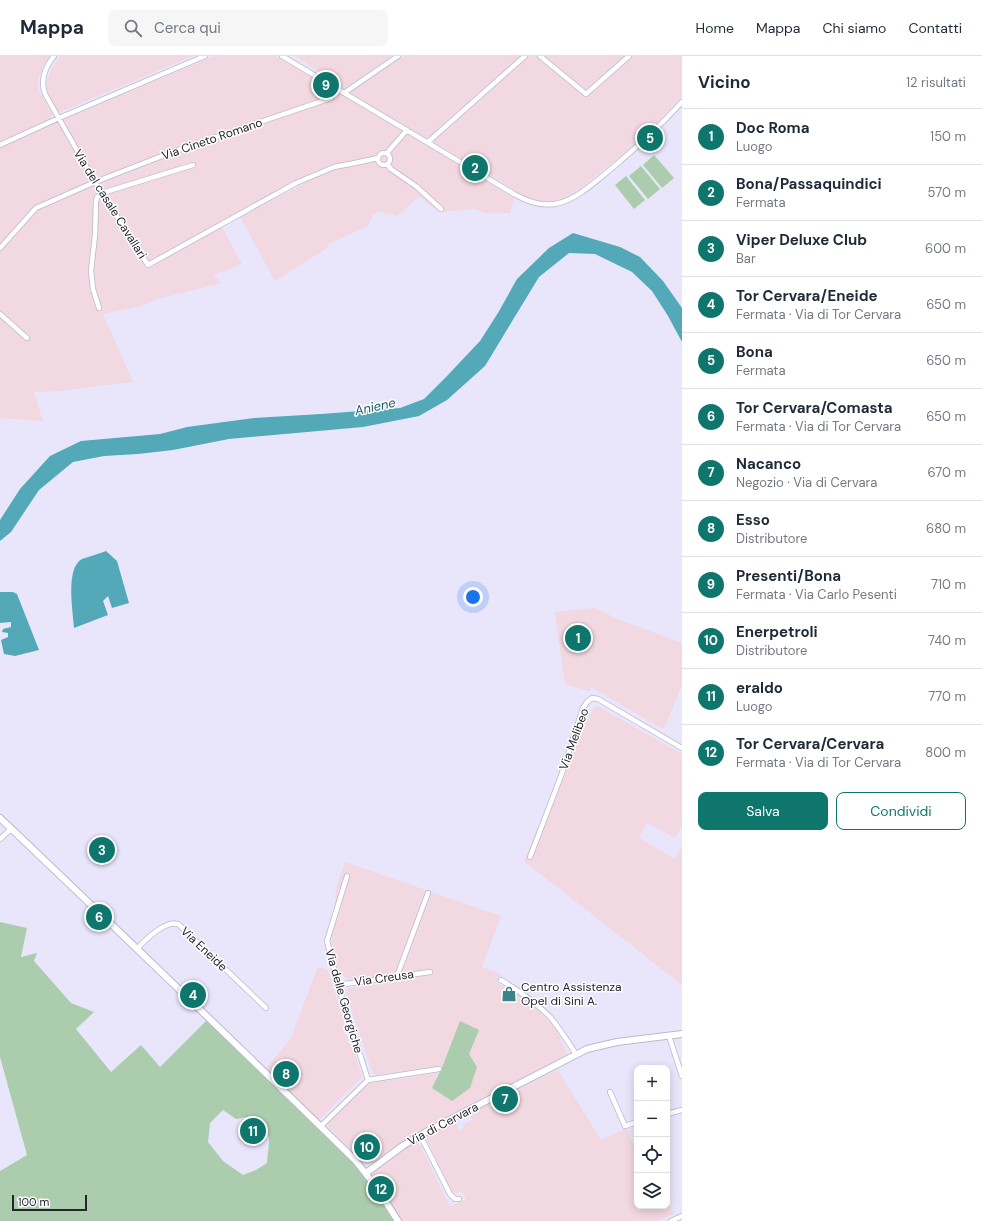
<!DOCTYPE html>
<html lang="it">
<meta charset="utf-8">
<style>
:root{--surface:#fff;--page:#f6f6f7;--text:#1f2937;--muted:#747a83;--line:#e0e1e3;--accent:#0f766e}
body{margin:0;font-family:"DM Sans",sans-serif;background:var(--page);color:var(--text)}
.controls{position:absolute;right:12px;bottom:12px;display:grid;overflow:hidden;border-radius:8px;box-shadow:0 2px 10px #0003}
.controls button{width:36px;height:36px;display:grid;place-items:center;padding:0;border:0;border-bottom:1px solid var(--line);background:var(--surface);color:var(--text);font:20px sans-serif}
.scale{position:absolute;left:12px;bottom:10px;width:75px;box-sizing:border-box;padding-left:4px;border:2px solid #26242c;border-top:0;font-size:11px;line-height:14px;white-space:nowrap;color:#26242c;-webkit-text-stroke:3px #fff;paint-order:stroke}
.you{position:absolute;left:473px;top:541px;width:14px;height:14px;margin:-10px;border:3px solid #fff;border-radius:50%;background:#1a73e8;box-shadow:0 0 0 6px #1a73e833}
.badge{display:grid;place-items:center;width:26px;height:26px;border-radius:50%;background:var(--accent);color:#fff;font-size:13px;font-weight:700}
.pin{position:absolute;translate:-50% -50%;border:2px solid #fff;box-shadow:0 1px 4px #0006}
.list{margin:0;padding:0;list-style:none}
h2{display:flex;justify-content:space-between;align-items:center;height:52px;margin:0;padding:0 16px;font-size:17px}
h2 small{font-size:13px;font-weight:400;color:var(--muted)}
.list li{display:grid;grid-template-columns:26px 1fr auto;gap:12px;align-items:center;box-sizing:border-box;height:56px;padding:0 16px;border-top:1px solid var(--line)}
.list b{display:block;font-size:15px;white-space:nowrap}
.list p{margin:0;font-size:13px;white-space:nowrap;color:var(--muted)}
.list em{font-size:13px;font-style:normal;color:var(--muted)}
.actions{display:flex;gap:8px;padding:12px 16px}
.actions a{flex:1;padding:9px 0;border:1px solid var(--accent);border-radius:8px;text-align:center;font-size:14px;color:var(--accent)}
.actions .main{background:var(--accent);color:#fff}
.icon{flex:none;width:22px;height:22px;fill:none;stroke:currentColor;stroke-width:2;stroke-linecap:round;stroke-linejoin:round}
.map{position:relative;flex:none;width:682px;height:1165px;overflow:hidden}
header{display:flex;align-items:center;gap:24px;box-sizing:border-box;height:56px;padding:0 20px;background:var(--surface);border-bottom:1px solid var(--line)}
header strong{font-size:19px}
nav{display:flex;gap:22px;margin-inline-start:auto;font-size:14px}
.search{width:280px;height:36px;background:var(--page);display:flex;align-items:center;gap:10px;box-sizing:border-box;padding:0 14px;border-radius:8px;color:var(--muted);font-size:15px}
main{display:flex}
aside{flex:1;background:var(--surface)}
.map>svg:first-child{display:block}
.industrial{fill:#f1d8e1}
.green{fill:#abcdad;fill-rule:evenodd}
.water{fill:#53a9b8}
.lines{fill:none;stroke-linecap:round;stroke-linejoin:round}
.minor-casing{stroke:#bbb8cd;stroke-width:6}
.tertiary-casing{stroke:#bbb8cd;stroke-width:8}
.minor{stroke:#fff;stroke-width:4.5}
.tertiary{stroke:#fff;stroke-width:6}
.labels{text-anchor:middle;stroke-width:3;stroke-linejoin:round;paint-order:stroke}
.street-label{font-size:12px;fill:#26242c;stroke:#fff}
.poi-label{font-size:12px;fill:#26242c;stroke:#fff;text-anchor:start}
.water-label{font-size:13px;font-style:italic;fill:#165e68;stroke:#fff}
</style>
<header>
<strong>Mappa</strong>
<div class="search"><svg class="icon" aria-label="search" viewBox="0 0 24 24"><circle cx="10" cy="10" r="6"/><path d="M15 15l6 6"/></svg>Cerca qui</div>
<nav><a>Home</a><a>Mappa</a><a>Chi siamo</a><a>Contatti</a></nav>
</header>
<main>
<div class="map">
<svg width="682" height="1165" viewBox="0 0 682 1165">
<rect width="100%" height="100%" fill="#e9e6fc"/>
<path class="industrial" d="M 0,0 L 51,0 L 44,8 L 38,23 L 38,29 L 39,36 L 53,58 L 51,63 L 0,87 Z
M 60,0 L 193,0 L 60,56 L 57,55 L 47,35 L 46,27 L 51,14 Z
M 215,0 L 276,0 L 402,73 L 514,142 L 510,157 L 484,157 L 475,153 L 440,156 L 419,141 L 397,160 L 378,155 L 373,159 L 368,170 L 328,188 L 327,192 L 275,225 L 240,161 L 326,116 L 335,113 L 365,108 L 375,104 L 377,98 L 370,102 L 329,109 L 300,122 L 148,206 L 96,123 L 62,64 Z
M 296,0 L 392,0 L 344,33 Z
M 404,0 L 682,0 L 682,41 L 637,87 L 582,131 L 566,141 L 554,145 L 539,145 L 526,141 L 349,37 Z
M 58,65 L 90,124 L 147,213 L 222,171 L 242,208 L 214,219 L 221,227 L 157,243 L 141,250 L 103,258 L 133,326 L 59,335 L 34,336 L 43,365 L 0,362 L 0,91 Z
M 595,552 L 618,563 L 682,587 L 682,628 L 664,673 L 659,671 L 591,631 L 589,635 L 565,628 L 555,556 Z
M 595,650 L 603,653 L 682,698 L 682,770 L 675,782 L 647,767 L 639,782 L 675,803 L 682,789 L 682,929 L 524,805 L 538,770 L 544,772 L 565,719 L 582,672 Z
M 345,806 L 501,860 L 482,911 L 501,918 L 497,927 L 526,943 L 545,961 L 556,973 L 568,999 L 420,1075 L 369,1108 L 364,1108 L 329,1071 L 327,1068 L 370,1027 L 438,1017 L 432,1032 L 469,998 L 460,966 L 443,1009 L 377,1019 L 373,1018 L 346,938 L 348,932 L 380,928 L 349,923 L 340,918 L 331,892 L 336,832 Z
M 318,911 L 328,914 L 346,970 L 343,976 L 349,983 L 347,986 L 353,990 L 362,1021 L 319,1064 L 266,1012 L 290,984 Z
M 558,1014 L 601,1084 L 627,1072 L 634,1092 L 637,1092 L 637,1150 L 667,1150 L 667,1145 L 674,1158 L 657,1165 L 401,1165 L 392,1149 L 372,1119 L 373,1117 L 406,1092 L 418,1085 L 450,1151 L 466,1143 L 462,1135 L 457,1137 L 454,1137 L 451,1134 L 426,1082 L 426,1079 L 454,1065 L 456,1066 L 459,1075 L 464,1072 L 463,1069 L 472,1064 L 469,1058 Z"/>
<path class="green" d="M 654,99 L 674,122 L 662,132 L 643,109 Z
M 641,110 L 660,133 L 648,143 L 629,120 Z
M 626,120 L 645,144 L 634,153 L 615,129 Z
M 0,866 L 27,872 L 21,901 L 37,897 L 34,905 L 71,947 L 94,956 L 76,973 L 111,1016 L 141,989 L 160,1011 L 207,964 L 353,1106 L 384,1147 L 395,1165 L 0,1165 L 0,1115 L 27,1099 L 0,1001 ZM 223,1054 L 236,1063 L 253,1060 C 274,1079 269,1080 267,1107 L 256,1114 L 243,1119 L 223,1105 L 208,1086 L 210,1067 Z
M 460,965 L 479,974 L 469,998 L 477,1011 L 470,1032 L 452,1045 L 432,1032 L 443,1009 Z"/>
<path class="water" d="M 573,177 L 620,191 L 640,201 L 663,225 L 682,252 L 682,286 L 668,260 L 652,235 L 632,216 L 595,198 L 569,197 L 539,221 L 485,310 L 447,344 L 419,360 L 363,371 L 229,383 L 173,394 L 138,398 L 104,400 L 73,406 L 39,434 L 11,476 L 0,485 L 0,464 L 20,433 L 50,400 L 81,385 L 160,378 L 187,371 L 254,362 L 321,358 L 400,352 L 424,343 L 447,320 L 480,285 L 498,257 L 517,223 L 549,192 Z
M 106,495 L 117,505 L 129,547 L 112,552 L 108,540 L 103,545 L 108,559 L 74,572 C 73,556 65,512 82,503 C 90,500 99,498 106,495 Z
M 0,536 L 13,536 L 17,538 L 39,594 L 15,600 L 4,598 L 1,584 L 8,581 L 8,577 L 2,576 L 3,573 L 11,571 L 11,566 L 0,567 Z"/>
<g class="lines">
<g class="minor-casing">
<path id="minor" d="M 54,0 C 45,11 40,24 45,38 L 95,126 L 148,209 L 296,127 L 334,111 L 355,107 L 378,102
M 282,0 L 514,138 C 527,145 539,150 555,148 C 576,144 595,126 611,113 C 636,92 660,70 682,46
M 540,0 L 586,38 L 629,0
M 344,37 L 398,0
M 428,86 L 525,0
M 0,89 L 59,62 L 205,0
M 387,97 L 407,74
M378 103a6 6 0 1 1 12 0a6 6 0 1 1-12 0Z
M 387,108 L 391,113 L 417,131 L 441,153
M 0,192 L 36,152 L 95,126 L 175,95 L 331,42
M 99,252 L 93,233 L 91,215 L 95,179 L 96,145 L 97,141 L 102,137 L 193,109
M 0,258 L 27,282
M 0,783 L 11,773
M 530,801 L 561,720 L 583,652 L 587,646 L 592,642 L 598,643 L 682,692
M 347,820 L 327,885 L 338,929 L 368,1024
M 137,893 C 145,884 165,864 178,868 L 266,952
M 397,920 L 428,837
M 501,924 C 519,935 536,946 551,962 C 560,973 568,986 576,998
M 338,929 L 430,916
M 669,980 L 682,1020
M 610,1036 L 625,1070 L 637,1066
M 667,1058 L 682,1054
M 321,1070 L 368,1024 L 439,1013
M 420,1079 L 450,1138 L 455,1143 L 459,1143
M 671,1165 L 682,1160"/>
</g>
<g class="tertiary-casing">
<path id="tertiary" d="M 0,762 C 119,875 237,989 355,1104 L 377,1132 L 398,1165
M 366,1117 L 404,1089 L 426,1076 L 587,993 L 617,986 L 682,978"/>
</g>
<use href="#minor" class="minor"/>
<use href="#tertiary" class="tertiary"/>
</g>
<defs>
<g id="shop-bare" transform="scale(1.2)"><path d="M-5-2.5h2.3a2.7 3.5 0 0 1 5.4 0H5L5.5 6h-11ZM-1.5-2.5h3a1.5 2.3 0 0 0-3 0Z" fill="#3b828b" stroke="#fff" stroke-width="2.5" paint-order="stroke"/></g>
</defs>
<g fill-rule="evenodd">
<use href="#shop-bare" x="509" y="938"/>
</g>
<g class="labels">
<g class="street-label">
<text transform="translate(212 83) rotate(-19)" y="4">Via Cineto Romano</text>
<text transform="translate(110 148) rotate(58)" y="4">Via del casale Cavallari</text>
<text transform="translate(574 683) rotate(-70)" y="4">Via Melibeo</text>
<text transform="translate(204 893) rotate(43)" y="4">Via Eneide</text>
<text transform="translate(384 922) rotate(-8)" y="4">Via Creusa</text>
<text transform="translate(344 945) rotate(74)" y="4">Via delle Georgiche</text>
<text transform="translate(443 1068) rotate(-28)" y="4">Via di Cervara</text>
</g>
<g class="poi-label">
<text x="521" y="935">Centro Assistenza<tspan x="521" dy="14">Opel di Sini A.</tspan></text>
</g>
<g class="water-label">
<text transform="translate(375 350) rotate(-12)" y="5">Aniene</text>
</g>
</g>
</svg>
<div class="controls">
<button>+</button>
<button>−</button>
<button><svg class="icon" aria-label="locate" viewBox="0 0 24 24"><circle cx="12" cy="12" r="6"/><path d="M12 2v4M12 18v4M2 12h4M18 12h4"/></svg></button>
<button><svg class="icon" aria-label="layers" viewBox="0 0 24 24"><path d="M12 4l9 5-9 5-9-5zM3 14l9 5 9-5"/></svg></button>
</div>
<div class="scale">100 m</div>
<div class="you"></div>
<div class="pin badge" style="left:578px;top:582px">1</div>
<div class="pin badge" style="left:475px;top:112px">2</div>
<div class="pin badge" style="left:102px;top:794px">3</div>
<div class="pin badge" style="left:193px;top:939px">4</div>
<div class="pin badge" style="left:650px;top:82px">5</div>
<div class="pin badge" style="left:99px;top:861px">6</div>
<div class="pin badge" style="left:505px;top:1043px">7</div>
<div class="pin badge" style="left:286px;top:1018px">8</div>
<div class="pin badge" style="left:326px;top:29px">9</div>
<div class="pin badge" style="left:367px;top:1091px">10</div>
<div class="pin badge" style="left:253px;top:1075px">11</div>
<div class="pin badge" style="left:381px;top:1133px">12</div>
</div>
<aside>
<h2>Vicino<small>12 risultati</small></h2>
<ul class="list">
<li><span class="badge">1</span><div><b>Doc Roma</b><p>Luogo</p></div><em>150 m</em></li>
<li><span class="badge">2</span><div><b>Bona/Passaquindici</b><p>Fermata</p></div><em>570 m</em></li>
<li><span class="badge">3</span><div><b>Viper Deluxe Club</b><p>Bar</p></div><em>600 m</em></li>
<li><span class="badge">4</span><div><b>Tor Cervara/Eneide</b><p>Fermata · Via di Tor Cervara</p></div><em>650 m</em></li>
<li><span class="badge">5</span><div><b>Bona</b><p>Fermata</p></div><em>650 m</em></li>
<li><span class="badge">6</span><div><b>Tor Cervara/Comasta</b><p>Fermata · Via di Tor Cervara</p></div><em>650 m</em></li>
<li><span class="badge">7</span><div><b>Nacanco</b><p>Negozio · Via di Cervara</p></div><em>670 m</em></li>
<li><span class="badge">8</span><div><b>Esso</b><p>Distributore</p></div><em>680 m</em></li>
<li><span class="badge">9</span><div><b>Presenti/Bona</b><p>Fermata · Via Carlo Pesenti</p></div><em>710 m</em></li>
<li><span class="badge">10</span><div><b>Enerpetroli</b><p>Distributore</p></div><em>740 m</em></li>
<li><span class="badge">11</span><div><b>eraldo</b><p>Luogo</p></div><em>770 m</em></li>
<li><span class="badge">12</span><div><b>Tor Cervara/Cervara</b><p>Fermata · Via di Tor Cervara</p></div><em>800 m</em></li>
</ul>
<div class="actions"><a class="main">Salva</a><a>Condividi</a></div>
</aside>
</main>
